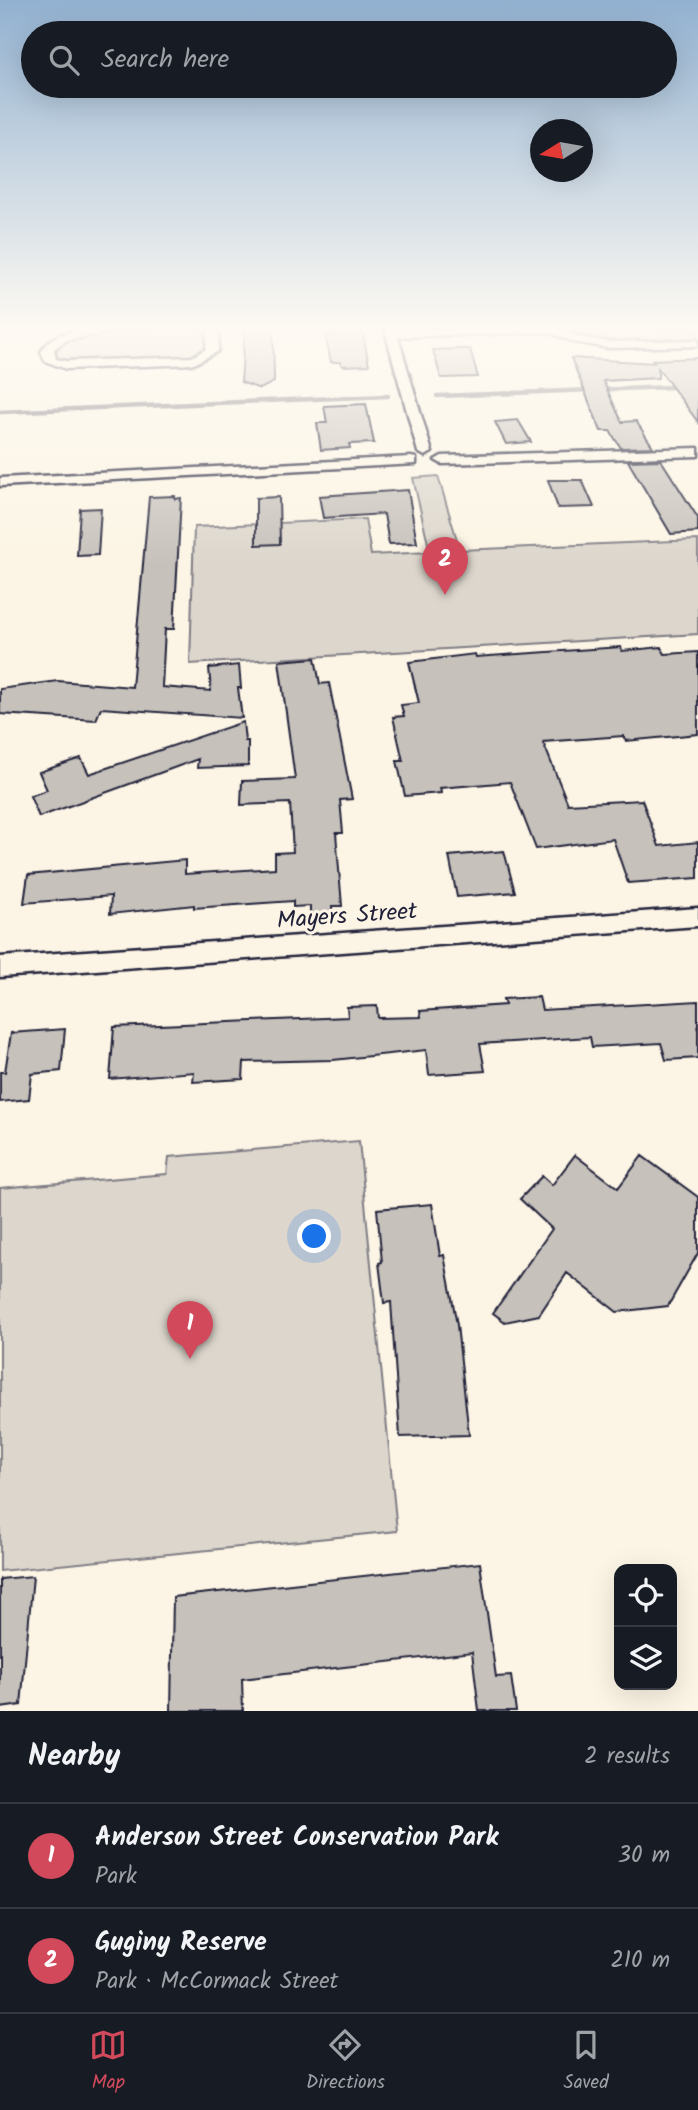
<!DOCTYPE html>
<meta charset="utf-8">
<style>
:root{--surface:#171b24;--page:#242831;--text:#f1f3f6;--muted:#9ea1a6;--line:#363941;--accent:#d1495b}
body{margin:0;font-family:Kalam,sans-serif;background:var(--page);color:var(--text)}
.controls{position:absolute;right:21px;bottom:21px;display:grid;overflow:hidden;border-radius:14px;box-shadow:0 7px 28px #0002}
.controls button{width:63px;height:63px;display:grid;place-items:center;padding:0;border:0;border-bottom:2px solid var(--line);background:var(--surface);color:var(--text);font:35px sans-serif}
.compass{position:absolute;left:530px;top:119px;width:63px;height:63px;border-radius:50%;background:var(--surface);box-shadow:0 7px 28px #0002;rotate:259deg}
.you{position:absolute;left:315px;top:1237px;width:24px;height:24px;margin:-18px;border:5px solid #fff;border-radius:50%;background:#1a73e8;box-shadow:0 0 0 10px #1a73e833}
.badge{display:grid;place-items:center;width:46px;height:46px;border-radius:50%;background:var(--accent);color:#fff;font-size:23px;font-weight:700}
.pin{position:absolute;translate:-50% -58px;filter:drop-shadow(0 2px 4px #0008)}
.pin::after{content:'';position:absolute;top:37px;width:24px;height:21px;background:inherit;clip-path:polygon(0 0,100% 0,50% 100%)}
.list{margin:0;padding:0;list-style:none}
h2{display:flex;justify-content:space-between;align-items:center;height:91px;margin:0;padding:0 28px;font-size:30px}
h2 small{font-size:23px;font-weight:400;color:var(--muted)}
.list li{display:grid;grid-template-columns:46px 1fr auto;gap:21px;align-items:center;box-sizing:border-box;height:105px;padding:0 28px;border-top:2px solid var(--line)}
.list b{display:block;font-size:26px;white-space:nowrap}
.list p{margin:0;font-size:23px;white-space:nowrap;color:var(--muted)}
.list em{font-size:23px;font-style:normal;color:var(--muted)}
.icon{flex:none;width:38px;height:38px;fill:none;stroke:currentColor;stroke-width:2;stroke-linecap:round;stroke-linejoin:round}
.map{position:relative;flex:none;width:698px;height:1711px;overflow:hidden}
.search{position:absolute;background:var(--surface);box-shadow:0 7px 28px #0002;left:21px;right:21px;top:21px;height:77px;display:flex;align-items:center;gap:18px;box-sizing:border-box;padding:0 24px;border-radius:38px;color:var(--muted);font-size:26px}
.sheet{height:301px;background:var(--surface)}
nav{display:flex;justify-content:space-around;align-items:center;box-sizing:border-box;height:98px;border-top:2px solid var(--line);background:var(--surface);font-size:19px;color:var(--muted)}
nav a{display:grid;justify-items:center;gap:4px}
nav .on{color:var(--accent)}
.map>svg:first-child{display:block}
.green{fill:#dcd6cc;stroke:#7f7c84;stroke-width:2}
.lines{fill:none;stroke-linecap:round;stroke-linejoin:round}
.stream{stroke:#78757e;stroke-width:4.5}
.building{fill:#c6c1bb;stroke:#22223b;stroke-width:2}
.street-casing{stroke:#22223b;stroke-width:5}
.street{fill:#fcf5e5;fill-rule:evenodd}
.labels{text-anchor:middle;stroke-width:6;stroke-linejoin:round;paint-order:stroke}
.street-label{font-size:24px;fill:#22223b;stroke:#fcf5e5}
</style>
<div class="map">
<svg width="698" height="1711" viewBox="0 0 698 1711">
<rect width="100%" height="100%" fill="#fcf5e5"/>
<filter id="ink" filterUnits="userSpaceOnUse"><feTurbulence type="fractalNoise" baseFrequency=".0143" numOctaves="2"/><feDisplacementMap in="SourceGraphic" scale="14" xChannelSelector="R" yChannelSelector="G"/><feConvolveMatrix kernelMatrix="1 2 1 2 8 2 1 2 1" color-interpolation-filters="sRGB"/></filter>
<g filter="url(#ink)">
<path class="green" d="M 146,327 L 204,327 L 206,347 L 193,357 L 70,362 L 58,360 L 56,355 L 59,345 L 73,339 Z
M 568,327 L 698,327 L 698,338 C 667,339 590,351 568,327 Z
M 438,476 L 460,550 L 698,540 L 698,634 L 190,664 L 194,527 L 365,519 L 371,555 L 430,552 L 413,478 Z
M 359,1141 L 397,1531 L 0,1571 L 0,1188 L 167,1174 L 169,1157 Z"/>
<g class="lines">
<path class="stream" d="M 437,396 L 698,386
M 0,412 L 388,396"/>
</g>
<path class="building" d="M 245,327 L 273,327 L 274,382 L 260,389 L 241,382 Z
M 362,329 L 369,365 L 342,366 L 341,362 L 331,362 L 325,335 L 335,335 L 334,332 L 341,330 Z
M 460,349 L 470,349 L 478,377 L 441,378 L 433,350 Z
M 571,358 L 654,363 L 652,360 L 698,358 L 698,422 L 658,368 L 658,378 L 603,381 L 622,422 L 636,421 L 653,447 L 621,448 L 610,431 L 601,431 Z
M 366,404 L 374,443 L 349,444 L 350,448 L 321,450 L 317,423 L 327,423 L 324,406 Z
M 518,420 L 531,442 L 506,444 L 495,422 Z
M 661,460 L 698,518 L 698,532 L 671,534 L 628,461 Z
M 548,480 L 582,480 L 594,507 L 558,508 Z
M 408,490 L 417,543 L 389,544 L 384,514 L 323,518 L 319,496 Z
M 175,496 L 175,499 L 181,498 L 174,629 L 165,629 L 162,687 L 211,691 L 209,668 L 239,665 L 241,688 L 238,688 L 242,718 L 101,708 L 96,720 L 0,714 L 0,689 L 58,681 L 132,687 L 149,497 Z
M 279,497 L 280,544 L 256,545 L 256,498 Z
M 101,508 L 98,555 L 77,556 L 80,509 Z
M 621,647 L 622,651 L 661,647 L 665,654 L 698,652 L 698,734 L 626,741 L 623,736 L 543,742 L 568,804 L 642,800 L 659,846 L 698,842 L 698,878 L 628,883 L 613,839 L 536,849 L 510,782 L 440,788 L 441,793 L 405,796 L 397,761 L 403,761 L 393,717 L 404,716 L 401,705 L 419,703 L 409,662 L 475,654 L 476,657 Z
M 315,658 L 320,684 L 329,683 L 352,799 L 340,800 L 343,833 L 336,833 L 342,906 L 332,906 L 332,914 L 310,915 L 310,906 L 293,907 L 293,901 L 194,908 L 194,905 L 110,914 L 111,896 L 24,903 L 28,875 L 185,860 L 185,874 L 275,868 L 275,853 L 293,852 L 290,803 L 241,805 L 242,781 L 295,779 L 279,661 Z
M 243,722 L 245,741 L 248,741 L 248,766 L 197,768 L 198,759 L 39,817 L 30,796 L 47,790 L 39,772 L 81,758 L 89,774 Z
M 504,851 L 515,892 L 457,897 L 449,856 Z
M 539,997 L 542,1010 L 698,1001 L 698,1058 L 666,1060 L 661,1043 L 592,1047 L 590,1037 L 480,1044 L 485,1071 L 429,1075 L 426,1050 L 333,1060 L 244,1062 L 243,1079 L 193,1082 L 194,1072 L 110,1079 L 114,1027 L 348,1017 L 347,1007 L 377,1006 L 378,1018 L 421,1017 L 420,1011 L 505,1005 L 503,999 Z
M 65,1029 L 61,1071 L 32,1074 L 29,1099 L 0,1102 L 0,1072 L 5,1072 L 11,1033 Z
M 575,1155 L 618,1188 L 642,1156 L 698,1197 L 698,1253 L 668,1306 L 617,1312 L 567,1273 L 539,1315 L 505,1322 L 493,1313 L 552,1229 L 520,1199 L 542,1176 L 552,1185 Z
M 432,1204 L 440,1256 L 444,1255 L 457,1325 L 469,1435 L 400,1437 L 391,1302 L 384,1303 L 379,1263 L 382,1262 L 377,1209 Z
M 480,1563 L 496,1677 L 511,1676 L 516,1711 L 479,1711 L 472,1652 L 242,1679 L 243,1711 L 171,1711 L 173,1597 Z
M 33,1576 L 21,1705 L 0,1708 L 0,1579 Z"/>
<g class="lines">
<g class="street-casing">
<path id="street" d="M 104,327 L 128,327 L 122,330 L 67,340 L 54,349 L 56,359 L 66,361 L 192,357 L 206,349 L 208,327 L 219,327 L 218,351 L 194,364 L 66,369 L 45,361 L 41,352 C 51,330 83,330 104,327 Z
M 384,327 L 394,327 L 396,330 L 553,327 L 580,337 L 608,342 L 698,340 L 698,346 L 608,348 L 574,342 L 548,332 L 398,337 L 432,452 L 425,456 L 418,452 Z
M 698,448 L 698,456 L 442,464 L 435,460 L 442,456 Z
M 411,457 L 416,458 L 416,464 L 0,486 L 0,478 Z
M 698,908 L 698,926 L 0,977 L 0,957 Z"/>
</g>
<use href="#street" class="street"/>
</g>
</g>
<linearGradient id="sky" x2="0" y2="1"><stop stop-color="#92b1d0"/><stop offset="0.58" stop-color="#fefaf3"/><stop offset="1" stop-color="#fefaf3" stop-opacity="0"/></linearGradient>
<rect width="698" height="566" fill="url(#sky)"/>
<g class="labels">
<g class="street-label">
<text transform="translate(347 915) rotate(-4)" y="8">Mayers Street</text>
</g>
</g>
</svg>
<div class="controls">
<button><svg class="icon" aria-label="locate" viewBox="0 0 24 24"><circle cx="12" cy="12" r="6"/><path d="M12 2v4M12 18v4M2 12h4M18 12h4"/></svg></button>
<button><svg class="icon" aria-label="layers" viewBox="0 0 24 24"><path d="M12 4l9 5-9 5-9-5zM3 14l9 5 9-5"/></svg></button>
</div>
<svg class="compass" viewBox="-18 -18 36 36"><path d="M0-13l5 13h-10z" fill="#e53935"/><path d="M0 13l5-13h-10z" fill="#9ea1a6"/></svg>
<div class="you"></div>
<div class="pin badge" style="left:190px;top:1359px">1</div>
<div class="pin badge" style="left:445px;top:595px">2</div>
<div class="search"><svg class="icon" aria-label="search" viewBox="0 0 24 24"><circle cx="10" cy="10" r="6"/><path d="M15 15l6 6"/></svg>Search here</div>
</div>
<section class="sheet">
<h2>Nearby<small>2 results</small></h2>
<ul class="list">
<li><span class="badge">1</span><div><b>Anderson Street Conservation Park</b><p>Park</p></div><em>30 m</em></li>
<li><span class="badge">2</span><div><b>Guginy Reserve</b><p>Park · McCormack Street</p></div><em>210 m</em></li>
</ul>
</section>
<nav>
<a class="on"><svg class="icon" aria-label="map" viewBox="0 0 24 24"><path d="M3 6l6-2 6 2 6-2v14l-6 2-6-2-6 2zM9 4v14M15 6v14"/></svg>Map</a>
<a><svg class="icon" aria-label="directions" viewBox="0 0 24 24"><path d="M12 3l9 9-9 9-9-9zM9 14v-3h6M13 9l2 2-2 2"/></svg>Directions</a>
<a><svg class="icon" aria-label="saved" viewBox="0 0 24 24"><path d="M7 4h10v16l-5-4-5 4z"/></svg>Saved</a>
</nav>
